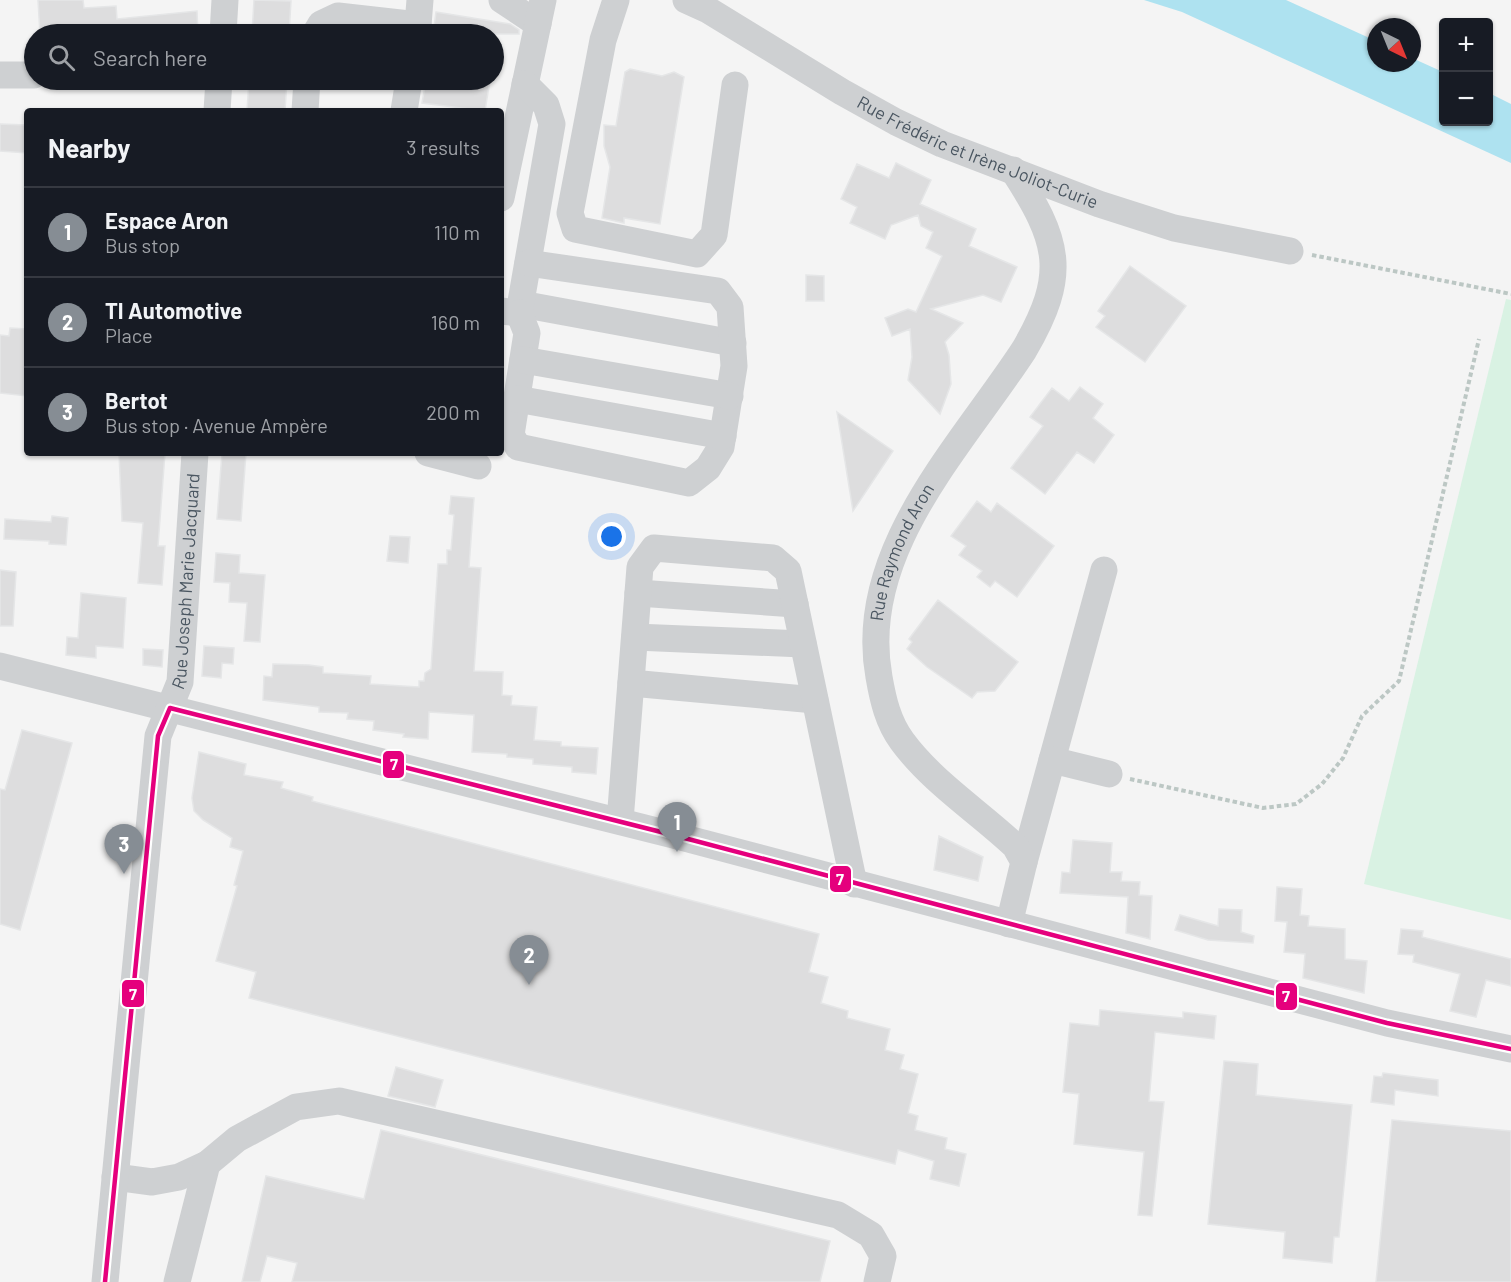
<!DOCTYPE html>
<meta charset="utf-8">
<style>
:root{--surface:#171b24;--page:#242831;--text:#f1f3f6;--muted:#9ea1a6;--line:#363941;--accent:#868d94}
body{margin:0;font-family:Barlow,sans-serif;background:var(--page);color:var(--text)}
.controls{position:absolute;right:18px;top:18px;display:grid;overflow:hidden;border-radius:6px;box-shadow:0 2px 4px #0004}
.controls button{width:54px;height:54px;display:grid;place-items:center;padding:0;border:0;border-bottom:2px solid var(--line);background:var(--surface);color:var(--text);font:30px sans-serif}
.compass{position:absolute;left:1367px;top:18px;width:54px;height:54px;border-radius:50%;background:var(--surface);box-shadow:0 2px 4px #0004;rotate:137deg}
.you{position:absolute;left:612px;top:537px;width:21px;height:21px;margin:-15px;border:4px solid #fff;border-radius:50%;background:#1a73e8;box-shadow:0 0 0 9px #1a73e833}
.badge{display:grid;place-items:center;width:39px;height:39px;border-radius:50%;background:var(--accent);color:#fff;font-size:20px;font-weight:700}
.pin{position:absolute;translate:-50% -50px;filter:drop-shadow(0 2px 3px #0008)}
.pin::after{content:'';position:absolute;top:32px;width:21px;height:18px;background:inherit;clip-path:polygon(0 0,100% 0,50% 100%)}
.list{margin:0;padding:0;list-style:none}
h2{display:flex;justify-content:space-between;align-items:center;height:78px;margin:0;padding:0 24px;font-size:26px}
h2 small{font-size:20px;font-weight:400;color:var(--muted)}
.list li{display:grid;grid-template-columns:39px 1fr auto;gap:18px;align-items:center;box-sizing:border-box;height:90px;padding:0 24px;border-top:2px solid var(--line)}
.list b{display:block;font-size:22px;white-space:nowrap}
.list p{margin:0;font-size:20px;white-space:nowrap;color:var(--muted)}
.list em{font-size:20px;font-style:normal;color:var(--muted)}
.icon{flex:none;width:33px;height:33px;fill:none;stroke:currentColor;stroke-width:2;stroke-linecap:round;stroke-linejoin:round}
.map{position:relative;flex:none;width:1511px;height:1282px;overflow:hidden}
.search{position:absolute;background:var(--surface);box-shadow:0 2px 4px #0004;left:24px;top:24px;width:480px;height:66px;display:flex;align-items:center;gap:15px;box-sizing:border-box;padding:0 21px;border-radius:33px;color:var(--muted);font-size:22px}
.panel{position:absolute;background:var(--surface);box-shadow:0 2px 4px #0004;left:24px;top:108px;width:480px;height:348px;border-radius:6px}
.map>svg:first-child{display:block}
.green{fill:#d9f2e3}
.water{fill:#aee2f0}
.building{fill:#ddddde;stroke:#e5e6e7;stroke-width:1.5}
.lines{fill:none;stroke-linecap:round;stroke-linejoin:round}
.path{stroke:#bcc7c4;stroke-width:4;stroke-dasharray:4.5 3;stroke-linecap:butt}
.minor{stroke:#ced0d2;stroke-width:27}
.bus-1-casing{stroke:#fff;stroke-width:9}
.bus-1{stroke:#e5007d;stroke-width:4.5}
.labels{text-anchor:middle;stroke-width:4.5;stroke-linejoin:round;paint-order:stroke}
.street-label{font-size:18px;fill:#4a5661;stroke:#fff}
.line-badge{stroke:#fff;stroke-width:2}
.badge-label{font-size:16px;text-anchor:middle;font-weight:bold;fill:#fff}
</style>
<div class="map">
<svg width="1511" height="1282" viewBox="0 0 1511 1282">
<rect width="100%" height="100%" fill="#f4f4f4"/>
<path class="green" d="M 1506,299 L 1511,300 L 1511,920 L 1364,884 Z"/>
<path class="water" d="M 1144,0 L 1286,0 L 1376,41 L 1376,63 L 1412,63 L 1412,58 L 1443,72 L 1444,122 L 1488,122 L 1489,93 L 1511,104 L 1511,163 L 1182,12 Z"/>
<path class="building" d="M 38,0 L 83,0 L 84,8 L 116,6 L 117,19 L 197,11 L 198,34 L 40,34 Z
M 254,0 L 291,1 L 289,34 L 252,34 Z
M 436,12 L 510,24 L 519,30 L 519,34 L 433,34 Z
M 630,69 L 662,76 L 674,72 L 684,77 L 660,224 L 624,218 L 624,223 L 602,218 L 610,167 L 604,146 L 604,125 L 616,126 L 625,72 Z
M 249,80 L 287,80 L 285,111 L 247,111 Z
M 426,80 L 490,80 L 485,111 L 422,103 Z
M 0,124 L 27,125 L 27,153 L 0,151 Z
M 896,163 L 931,180 L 920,204 L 976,229 L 969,246 L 1017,267 L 1001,302 L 983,295 L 931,309 L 963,323 L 945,342 L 949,355 L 951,384 L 940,414 L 908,380 L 912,357 L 910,329 L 892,336 L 885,318 L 908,309 L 916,312 L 942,256 L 926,248 L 933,232 L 921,226 L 918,215 L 891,225 L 885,239 L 850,223 L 857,207 L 841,199 L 857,164 L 889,178 Z
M 1130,266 L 1186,306 L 1145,362 L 1096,327 L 1105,316 L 1098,311 Z
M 806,275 L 824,276 L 824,301 L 806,301 Z
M 10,328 L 27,329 L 27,396 L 0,393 L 0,335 L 9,336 Z
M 1080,387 L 1103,404 L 1093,418 L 1114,435 L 1094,463 L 1077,452 L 1045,494 L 1011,468 L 1043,426 L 1030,417 L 1052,388 L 1069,401 Z
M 837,412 L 893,451 L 853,511 Z
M 119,453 L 165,453 L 158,546 L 165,546 L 162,585 L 138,583 L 143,523 L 122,521 Z
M 222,453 L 246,453 L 241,521 L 217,519 Z
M 451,496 L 474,498 L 469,567 L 481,568 L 474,671 L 503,672 L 502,695 L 512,696 L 511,705 L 537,707 L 534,740 L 561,742 L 561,746 L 598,748 L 596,774 L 572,772 L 572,767 L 533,764 L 533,759 L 507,757 L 507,754 L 472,752 L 474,715 L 429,712 L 428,739 L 403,737 L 404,734 L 373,730 L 374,721 L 347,719 L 348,713 L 319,712 L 319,707 L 263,700 L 264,676 L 272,677 L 273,664 L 309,665 L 323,667 L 323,673 L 371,676 L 370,684 L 419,687 L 419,681 L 424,681 L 425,673 L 431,669 L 438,564 L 447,564 L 447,550 L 451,550 L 454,515 L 449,514 Z
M 977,501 L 991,512 L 997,503 L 1054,546 L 1017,597 L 995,581 L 990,587 L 977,577 L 982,571 L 959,555 L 966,546 L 951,536 Z
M 52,516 L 68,518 L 66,545 L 49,544 L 49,541 L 4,539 L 5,519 L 51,522 Z
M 390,536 L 410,537 L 408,563 L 387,561 Z
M 216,553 L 240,555 L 239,573 L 265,575 L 260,642 L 244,641 L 247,603 L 229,602 L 230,583 L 214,582 Z
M 0,570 L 16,572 L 13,626 L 0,626 Z
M 81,593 L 126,598 L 123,648 L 96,646 L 96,658 L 66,655 L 67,637 L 78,638 Z
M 938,600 L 1018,662 L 995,691 L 977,692 L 972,698 L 927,667 L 907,649 L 912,642 L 909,639 Z
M 204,646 L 234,648 L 233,664 L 222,663 L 221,678 L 202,676 Z
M 143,649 L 163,650 L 162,667 L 143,665 Z
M 22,730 L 72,743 L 20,930 L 0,924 L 0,789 L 5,790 Z
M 199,752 L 246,764 L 244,775 L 283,782 L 281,788 L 313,797 L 312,801 L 819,934 L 809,972 L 828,977 L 821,1003 L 848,1011 L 847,1018 L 890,1029 L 885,1050 L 904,1055 L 900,1069 L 918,1074 L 908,1113 L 918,1116 L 915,1130 L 947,1138 L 945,1149 L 966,1154 L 959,1186 L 930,1179 L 934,1161 L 898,1150 L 895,1164 L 249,998 L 256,972 L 216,961 L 237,886 L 234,885 L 243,851 L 230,847 L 232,838 L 203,820 L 194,811 L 192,798 Z
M 939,836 L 983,857 L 978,881 L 934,870 Z
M 1073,840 L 1112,843 L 1110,872 L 1122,872 L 1121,881 L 1140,882 L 1139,895 L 1152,896 L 1150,939 L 1126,933 L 1128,897 L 1060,893 L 1062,872 L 1070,873 Z
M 1277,887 L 1302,889 L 1300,915 L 1309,916 L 1308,926 L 1345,929 L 1345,959 L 1367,961 L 1364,993 L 1303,978 L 1305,954 L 1284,952 L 1287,922 L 1275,921 Z
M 1219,909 L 1242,910 L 1241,932 L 1254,936 L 1253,943 L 1208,940 L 1175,930 L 1180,915 L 1218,926 Z
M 1401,929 L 1423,931 L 1422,937 L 1511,959 L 1511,986 L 1486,980 L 1476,1017 L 1450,1011 L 1460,974 L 1413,962 L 1414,955 L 1398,954 Z
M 1100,1010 L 1183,1018 L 1183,1012 L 1216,1016 L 1214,1039 L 1155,1032 L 1149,1101 L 1164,1102 L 1152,1216 L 1138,1215 L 1144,1152 L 1074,1144 L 1079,1094 L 1063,1092 L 1070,1023 L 1099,1026 Z
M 1224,1061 L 1258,1064 L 1256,1095 L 1352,1105 L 1339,1237 L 1334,1237 L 1332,1263 L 1283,1258 L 1285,1232 L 1208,1224 Z
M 396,1067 L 443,1080 L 435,1107 L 388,1096 Z
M 1383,1073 L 1438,1080 L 1438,1096 L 1395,1090 L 1394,1105 L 1371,1102 L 1374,1076 L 1382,1077 Z
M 1392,1120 L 1511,1131 L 1511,1282 L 1376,1282 Z
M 381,1130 L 830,1241 L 820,1282 L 292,1282 L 297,1263 L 267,1256 L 260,1282 L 242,1282 L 266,1176 L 364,1199 Z"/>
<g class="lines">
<path class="path" d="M 1312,255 L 1511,294
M 1130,779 L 1263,808 L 1296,804 L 1322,784 L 1343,758 L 1362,716 L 1399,681 L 1479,339"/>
<g class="minor">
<path d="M 502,0 L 538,24"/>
<path d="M 616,0 L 603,40 L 570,213 L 575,229 L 697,254 L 714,235 L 735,85"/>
<path id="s1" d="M 686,0 L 708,10 L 842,92 L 896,122 L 942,144 L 1099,204 L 1174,228 L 1290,251"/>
<path d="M 418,25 L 420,0"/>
<path d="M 223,34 L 225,0"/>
<path d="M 315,34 L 321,24 L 338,16 L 418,25 L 416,34"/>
<path d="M 0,75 L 34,75"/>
<path d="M 217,111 L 219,80"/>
<path d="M 305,111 L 307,80"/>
<path d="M 404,111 L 409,80"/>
<path d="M 501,198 L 543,0"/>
<path d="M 521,304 L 733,343"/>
<path d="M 501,311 L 519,313 L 552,124 L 546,105 L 525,84"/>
<path d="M 519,313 L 527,333 L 511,435 L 518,447 L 689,483 L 708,468 L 721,447 L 734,366 L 730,307 L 718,291 L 528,263"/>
<path d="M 523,360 L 730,396"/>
<path d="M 517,399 L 723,436"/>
<path d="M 428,453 L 478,466"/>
<path d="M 638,593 L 795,604"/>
<path d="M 635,637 L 803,644"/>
<path d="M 0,666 L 673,835 L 1387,1023 L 1511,1049"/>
<path d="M 631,683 L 815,700"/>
<path d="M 1052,760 L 1104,570"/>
<path d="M 620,821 L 640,567 L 654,548 L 773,558 L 788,571 L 854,884"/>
<path d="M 1024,862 L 1052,760 L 1109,774"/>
<path id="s2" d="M 1009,924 L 1024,862 L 1015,846 C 979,812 932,782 902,741 C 888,722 883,700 879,677 C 856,552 960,448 1024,350 C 1069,273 1059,241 1013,170"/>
<path d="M 115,1177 L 152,1182 L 179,1177 L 207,1164 L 237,1139 L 296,1107 L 339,1101 L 838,1215 L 871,1235 L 883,1256 L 877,1282"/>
<path id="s3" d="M 105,1282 L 158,736 L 180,682 L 195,453"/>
<path d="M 177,1282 L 207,1164"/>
</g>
<g class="bus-1-casing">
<path id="bus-1" d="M 170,708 L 673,835 L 1387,1023 L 1511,1049
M 105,1282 L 158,736 L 170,708"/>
</g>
<use href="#bus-1" class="bus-1"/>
</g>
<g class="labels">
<g class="street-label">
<text dy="6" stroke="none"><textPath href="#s1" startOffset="330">Rue Frédéric et Irène Joliot-Curie</textPath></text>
<text dy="6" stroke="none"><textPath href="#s2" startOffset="435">Rue Raymond Aron</textPath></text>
<text dy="6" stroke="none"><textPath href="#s3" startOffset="708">Rue Joseph Marie Jacquard</textPath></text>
</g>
</g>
<g class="line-badge">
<rect x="382" y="750" width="23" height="29" rx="6" fill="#e5007d"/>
<rect x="829" y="865" width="23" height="28" rx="6" fill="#e5007d"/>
<rect x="121" y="979" width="24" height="29" rx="6" fill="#e5007d"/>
<rect x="1275" y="982" width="23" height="29" rx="6" fill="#e5007d"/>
</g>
<g class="badge-label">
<text x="394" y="770">7</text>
<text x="840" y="885">7</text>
<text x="133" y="1000">7</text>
<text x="1286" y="1002">7</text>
</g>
</svg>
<div class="controls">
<button>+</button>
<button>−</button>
</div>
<svg class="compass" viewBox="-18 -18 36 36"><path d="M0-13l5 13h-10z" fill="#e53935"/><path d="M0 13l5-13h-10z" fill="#9ea1a6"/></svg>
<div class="you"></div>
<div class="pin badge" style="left:677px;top:852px">1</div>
<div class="pin badge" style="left:529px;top:985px">2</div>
<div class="pin badge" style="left:124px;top:874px">3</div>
<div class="search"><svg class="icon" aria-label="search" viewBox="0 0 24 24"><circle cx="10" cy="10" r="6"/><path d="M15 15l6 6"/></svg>Search here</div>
<section class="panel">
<h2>Nearby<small>3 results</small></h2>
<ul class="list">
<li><span class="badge">1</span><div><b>Espace Aron</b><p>Bus stop</p></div><em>110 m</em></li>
<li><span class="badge">2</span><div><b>TI Automotive</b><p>Place</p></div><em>160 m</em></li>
<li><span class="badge">3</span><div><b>Bertot</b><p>Bus stop · Avenue Ampère</p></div><em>200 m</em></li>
</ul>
</section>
</div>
